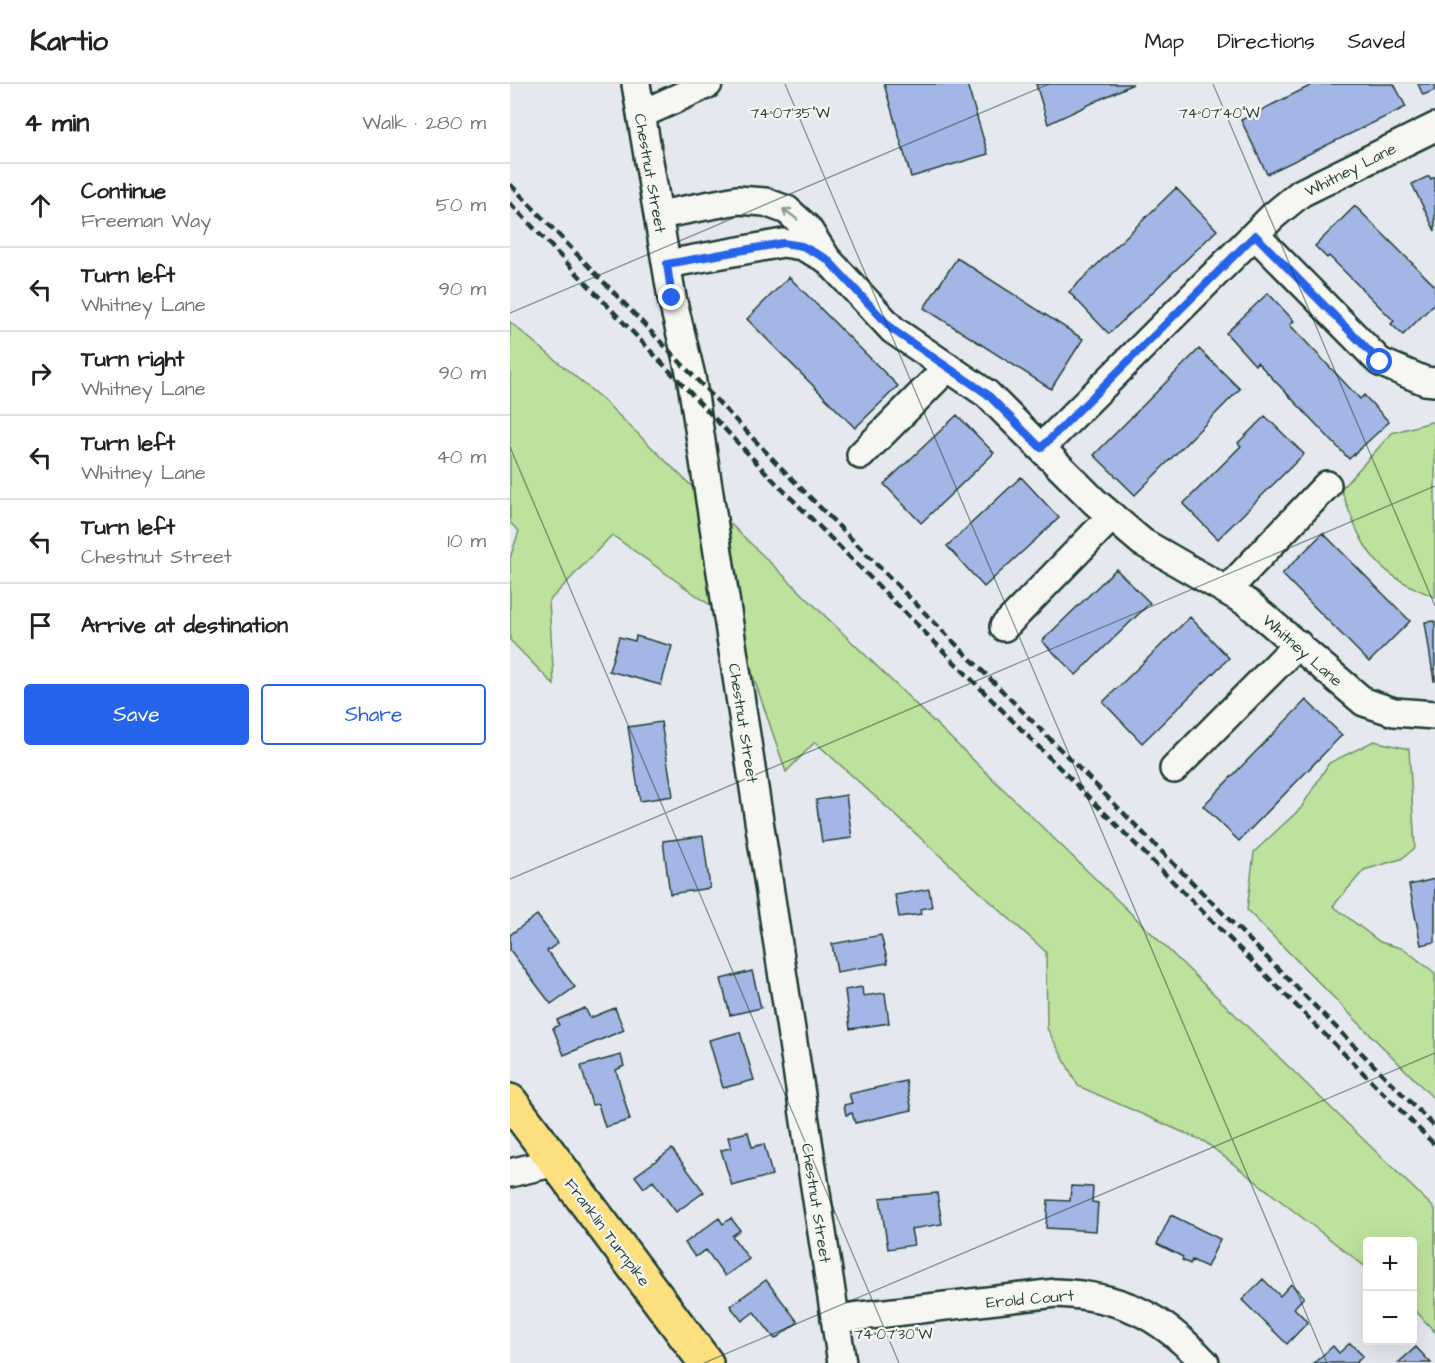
<!DOCTYPE html>
<meta charset="utf-8">
<style>
:root{--surface:#fff;--page:#f2f2f2;--text:#222;--muted:#767676;--line:#e0e0e0;--accent:#2563eb}
body{margin:0;font-family:"Architects Daughter",sans-serif;background:var(--page);color:var(--text)}
.controls{position:absolute;right:18px;bottom:18px;display:grid;overflow:hidden;border-radius:6px;box-shadow:0 6px 24px #0002}
.controls button{width:54px;height:54px;display:grid;place-items:center;padding:0;border:0;border-bottom:2px solid var(--line);background:var(--surface);color:var(--text);font:30px sans-serif}
.stop{position:absolute;width:18px;height:18px;margin:-14px;border:4px solid #2563eb;border-radius:50%;background:#fff}
.stop.end{background:#2563eb;border-color:#fff;box-shadow:0 2px 6px #0008}
.list{margin:0;padding:0;list-style:none}
h2{display:flex;justify-content:space-between;align-items:center;height:78px;margin:0;padding:0 24px;font-size:26px}
h2 small{font-size:20px;font-weight:400;color:var(--muted)}
.list li{display:grid;grid-template-columns:39px 1fr auto;gap:18px;align-items:center;box-sizing:border-box;height:84px;padding:0 24px;border-top:2px solid var(--line)}
.list b{display:block;font-size:22px;white-space:nowrap}
.list p{margin:0;font-size:20px;white-space:nowrap;color:var(--muted)}
.list em{font-size:20px;font-style:normal;color:var(--muted)}
.actions{display:flex;gap:12px;padding:18px 24px}
.actions a{flex:1;padding:14px 0;border:2px solid var(--accent);border-radius:6px;text-align:center;font-size:21px;color:var(--accent)}
.actions .main{background:var(--accent);color:#fff}
.icon{flex:none;width:33px;height:33px;fill:none;stroke:currentColor;stroke-width:2;stroke-linecap:round;stroke-linejoin:round}
.map{position:relative;flex:none;width:925px;height:1279px;overflow:hidden}
header{display:flex;align-items:center;gap:36px;box-sizing:border-box;height:84px;padding:0 30px;background:var(--surface);border-bottom:2px solid var(--line)}
header strong{font-size:28px}
nav{display:flex;gap:33px;margin-inline-start:auto;font-size:21px}
main{display:flex}
aside{flex:1;background:var(--surface)}
.map>svg:first-child{display:block}
.green{fill:#bde29d;stroke:#6e9068;stroke-width:1.5}
.building{fill:#a3b6e5;stroke:#1f3d34;stroke-width:1.5}
.lines{fill:none;stroke-linecap:round;stroke-linejoin:round}
.minor-casing{stroke:#1f3d34;stroke-width:32}
.major-casing{stroke:#1f3d34;stroke-width:38}
.minor{stroke:#f6f6f2;stroke-width:27}
.major{stroke:#fce080;stroke-width:33}
.rail{stroke:#1f3d34;stroke-width:4.5;stroke-dasharray:9 4.5;stroke-linecap:butt}
.oneway{stroke:#8a9a93}
.route{stroke:#2563eb;stroke-width:8}
.ticks{fill:none;stroke:#1f3d34;stroke-width:1.5;stroke-opacity:0.45}
.labels{text-anchor:middle;stroke-width:4.5;stroke-linejoin:round;paint-order:stroke}
.street-label{font-size:16px;fill:#1f3d34;stroke:#f6f6f2}
.ticks-label{font-size:15px;text-anchor:middle;fill:#1f3d34;stroke:#f6f6f2;stroke-width:4.5;stroke-linejoin:round;paint-order:stroke}
</style>
<header>
<strong>Kartio</strong>
<nav><a>Map</a><a>Directions</a><a>Saved</a></nav>
</header>
<main>
<aside>
<h2>4 min<small>Walk · 280 m</small></h2>
<ul class="list">
<li><svg class="icon" aria-label="ahead" viewBox="0 0 24 24"><path d="M12 20V5M6 11l6-6 6 6"/></svg><div><b>Continue</b><p>Freeman Way</p></div><em>50 m</em></li>
<li><svg class="icon" aria-label="left" viewBox="0 0 24 24"><path d="M17 20v-9H6M10 6l-5 5 5 5"/></svg><div><b>Turn left</b><p>Whitney Lane</p></div><em>90 m</em></li>
<li><svg class="icon" aria-label="right" viewBox="0 0 24 24"><path d="M7 20v-9h11M14 6l5 5-5 5"/></svg><div><b>Turn right</b><p>Whitney Lane</p></div><em>90 m</em></li>
<li><svg class="icon" aria-label="left" viewBox="0 0 24 24"><path d="M17 20v-9H6M10 6l-5 5 5 5"/></svg><div><b>Turn left</b><p>Whitney Lane</p></div><em>40 m</em></li>
<li><svg class="icon" aria-label="left" viewBox="0 0 24 24"><path d="M17 20v-9H6M10 6l-5 5 5 5"/></svg><div><b>Turn left</b><p>Chestnut Street</p></div><em>10 m</em></li>
<li><svg class="icon" aria-label="arrive" viewBox="0 0 24 24"><path d="M6 21V4h12l-3 4 3 4H6"/></svg><div><b>Arrive at destination</b></div></li>
</ul>
<div class="actions"><a class="main">Save</a><a>Share</a></div>
</aside>
<div class="map">
<svg width="925" height="1279" viewBox="0 0 925 1279">
<rect width="100%" height="100%" fill="#e5e9ef"/>
<filter id="ink" filterUnits="userSpaceOnUse"><feTurbulence type="fractalNoise" baseFrequency=".0167" numOctaves="2"/><feDisplacementMap in="SourceGraphic" scale="12" xChannelSelector="R" yChannelSelector="G"/><feConvolveMatrix kernelMatrix="1 2 1 2 8 2 1 2 1" color-interpolation-filters="sRGB"/></filter>
<g filter="url(#ink)">
<path class="green" d="M 0,238 L 91,314 L 925,1125 L 925,1248 L 903,1224 L 902,1158 L 858,1158 L 857,1184 L 695,1058 L 568,1002 L 537,944 L 536,868 L 305,658 L 276,688 L 225,539 L 102,451 L 39,517 L 44,601 L 0,556 L 0,474 L 9,447 L 0,439 Z
M 925,337 L 925,513 C 862,488 853,466 831,405 L 882,349 Z
M 864,657 L 899,665 L 905,764 L 891,775 L 854,786 L 823,822 L 870,858 L 894,865 L 925,889 L 925,1016 L 737,826 L 744,768 L 791,724 L 819,679 Z"/>
<path class="building" d="M 374,0 L 457,0 L 478,70 L 401,93 Z
M 526,0 L 623,0 L 538,40 Z
M 804,0 L 884,0 L 896,23 L 757,90 L 731,36 Z
M 908,0 L 925,0 L 925,6 L 913,11 Z
M 919,92 L 921,95 L 925,93 L 925,147 L 902,100 Z
M 666,104 L 707,146 L 599,250 L 559,208 Z
M 845,122 L 925,202 L 925,219 L 893,251 L 881,240 L 884,237 L 819,172 L 817,174 L 805,162 Z
M 447,174 L 573,255 L 541,305 L 414,224 Z
M 279,193 L 388,302 L 345,344 L 237,235 Z
M 758,209 L 784,237 L 780,241 L 850,315 L 854,311 L 879,338 L 839,375 L 747,278 L 745,281 L 716,249 Z
M 689,265 L 730,305 L 625,411 L 584,371 Z
M 447,331 L 484,369 L 411,439 L 374,400 Z
M 755,332 L 794,370 L 708,455 L 673,420 L 731,362 L 728,359 Z
M 511,393 L 549,434 L 474,503 L 437,462 Z
M 813,449 L 900,537 L 859,578 L 772,490 Z
M 606,485 L 640,519 L 566,591 L 532,557 Z
M 680,533 L 719,574 L 632,659 L 593,618 Z
M 925,537 L 925,597 L 924,597 L 915,538 Z
M 126,552 L 162,562 L 151,601 L 99,587 L 109,553 L 125,557 Z
M 796,616 L 832,651 L 729,757 L 693,722 Z
M 151,638 L 163,712 L 130,717 L 118,643 Z
M 336,711 L 342,754 L 312,758 L 306,716 Z
M 193,752 L 200,804 L 160,810 L 153,757 Z
M 925,795 L 925,858 L 911,861 L 899,801 Z
M 419,805 L 422,823 L 410,825 L 411,830 L 389,833 L 385,811 Z
M 27,831 L 48,859 L 37,867 L 65,903 L 41,920 L 0,866 L 0,851 Z
M 371,851 L 378,879 L 327,888 L 322,860 Z
M 242,887 L 251,924 L 220,931 L 211,895 Z
M 352,903 L 353,912 L 375,909 L 379,939 L 340,945 L 335,906 Z
M 75,924 L 80,934 L 105,924 L 114,946 L 54,971 L 43,944 L 49,941 L 47,936 Z
M 230,948 L 244,996 L 213,1004 L 199,956 Z
M 111,971 L 114,982 L 106,986 L 120,1036 L 95,1043 L 88,1020 L 82,1021 L 71,982 Z
M 396,997 L 402,1026 L 345,1039 L 342,1029 L 336,1031 L 334,1021 L 342,1019 L 339,1010 Z
M 238,1048 L 242,1063 L 254,1060 L 262,1091 L 222,1102 L 211,1066 L 221,1064 L 218,1053 Z
M 162,1065 L 194,1108 L 166,1128 L 143,1097 L 134,1104 L 125,1092 Z
M 561,1102 L 583,1103 L 582,1118 L 588,1119 L 586,1147 L 536,1144 L 538,1116 L 560,1117 Z
M 427,1109 L 432,1140 L 401,1145 L 404,1161 L 378,1165 L 370,1114 Z
M 661,1131 L 710,1155 L 697,1183 L 682,1176 L 680,1180 L 672,1176 L 673,1173 L 647,1160 Z
M 209,1134 L 213,1140 L 221,1134 L 230,1146 L 222,1152 L 239,1175 L 215,1192 L 196,1166 L 185,1173 L 175,1159 Z
M 753,1195 L 770,1212 L 781,1200 L 794,1213 L 784,1224 L 798,1238 L 777,1260 L 732,1216 Z
M 256,1196 L 288,1238 L 265,1255 L 244,1228 L 232,1237 L 220,1222 Z
M 840,1259 L 853,1272 L 846,1279 L 804,1279 L 823,1262 L 829,1269 Z
M 906,1263 L 921,1279 L 888,1279 Z"/>
<g class="lines">
<g class="minor-casing">
<path id="minor" d="M 126,0 L 162,214 L 181,292 L 332,1279
M 132,30 L 198,0
M 149,131 L 227,116 L 255,118 L 277,126 L 297,144 L 317,175 L 383,246 L 477,310 L 585,418 L 632,458 L 738,519 L 854,618 L 884,628 L 925,631
M 745,151 L 870,278 L 915,297 L 925,298
M 157,180 L 273,159 L 292,162 L 317,175
M 531,364 L 763,132 L 791,109 L 925,43
M 351,371 L 438,283
M 717,506 L 817,401
M 494,543 L 602,432
M 664,685 L 788,560
M 0,1089 L 46,1078
M 325,1235 L 546,1209 C 612,1212 650,1231 695,1279"/>
</g>
<g class="major-casing">
<path id="major" d="M 0,1017 L 196,1279"/>
</g>
<use href="#minor" class="minor"/>
<use href="#major" class="major"/>
<path class="rail" d="M 0,100 L 277,390 L 925,1043
M 0,119 L 267,400 L 925,1061"/>
</g>
<defs><path id="oneway-shaft" d="M-6 0H5M1.5-3L5.5 0L1.5 3" fill="none" stroke-width="1.6" stroke-linecap="round" stroke-linejoin="round" transform="scale(1.5)"/></defs>
<use class="oneway" href="#oneway-shaft" transform="translate(280 130) rotate(-144)"/>
</g>
<g class="lines" filter="url(#ink)">
<path class="route" d="M 162,214 L 157,180 L 273,159 L 292,162 L 317,175 L 383,246 L 477,310 L 531,364 L 745,151 L 870,278"/>
</g>
<path class="ticks" d="M 275,0 L 817,1279M 703,0 L 925,522M 0,229 L 539,0M 0,363 L 389,1279M 0,795 L 925,402M 194,1279 L 925,969"/>
<g class="labels">
<g class="street-label">
<text transform="translate(840 85) rotate(-27)" y="6">Whitney Lane</text>
<text transform="translate(141 89) rotate(80)" y="6">Chestnut Street</text>
<text transform="translate(793 566) rotate(41)" y="6">Whitney Lane</text>
<text transform="translate(234 639) rotate(81)" y="6">Chestnut Street</text>
<text transform="translate(307 1119) rotate(81)" y="6">Chestnut Street</text>
<text transform="translate(98 1148) rotate(53)" y="6">Franklin Turnpike</text>
<text transform="translate(520 1214) rotate(-5)" y="6">Erold Court</text>
</g>
</g>
<g class="ticks-label">
<text x="280" y="34">74°07'35"W</text>
<text x="709" y="34">74°07'40"W</text>
<text x="383" y="1255">74°07'30"W</text>
</g>
</svg>
<div class="controls">
<button>+</button>
<button>−</button>
</div>
<div class="stop" style="left:870px;top:278px"></div>
<div class="stop end" style="left:162px;top:214px"></div>
</div>
</main>
